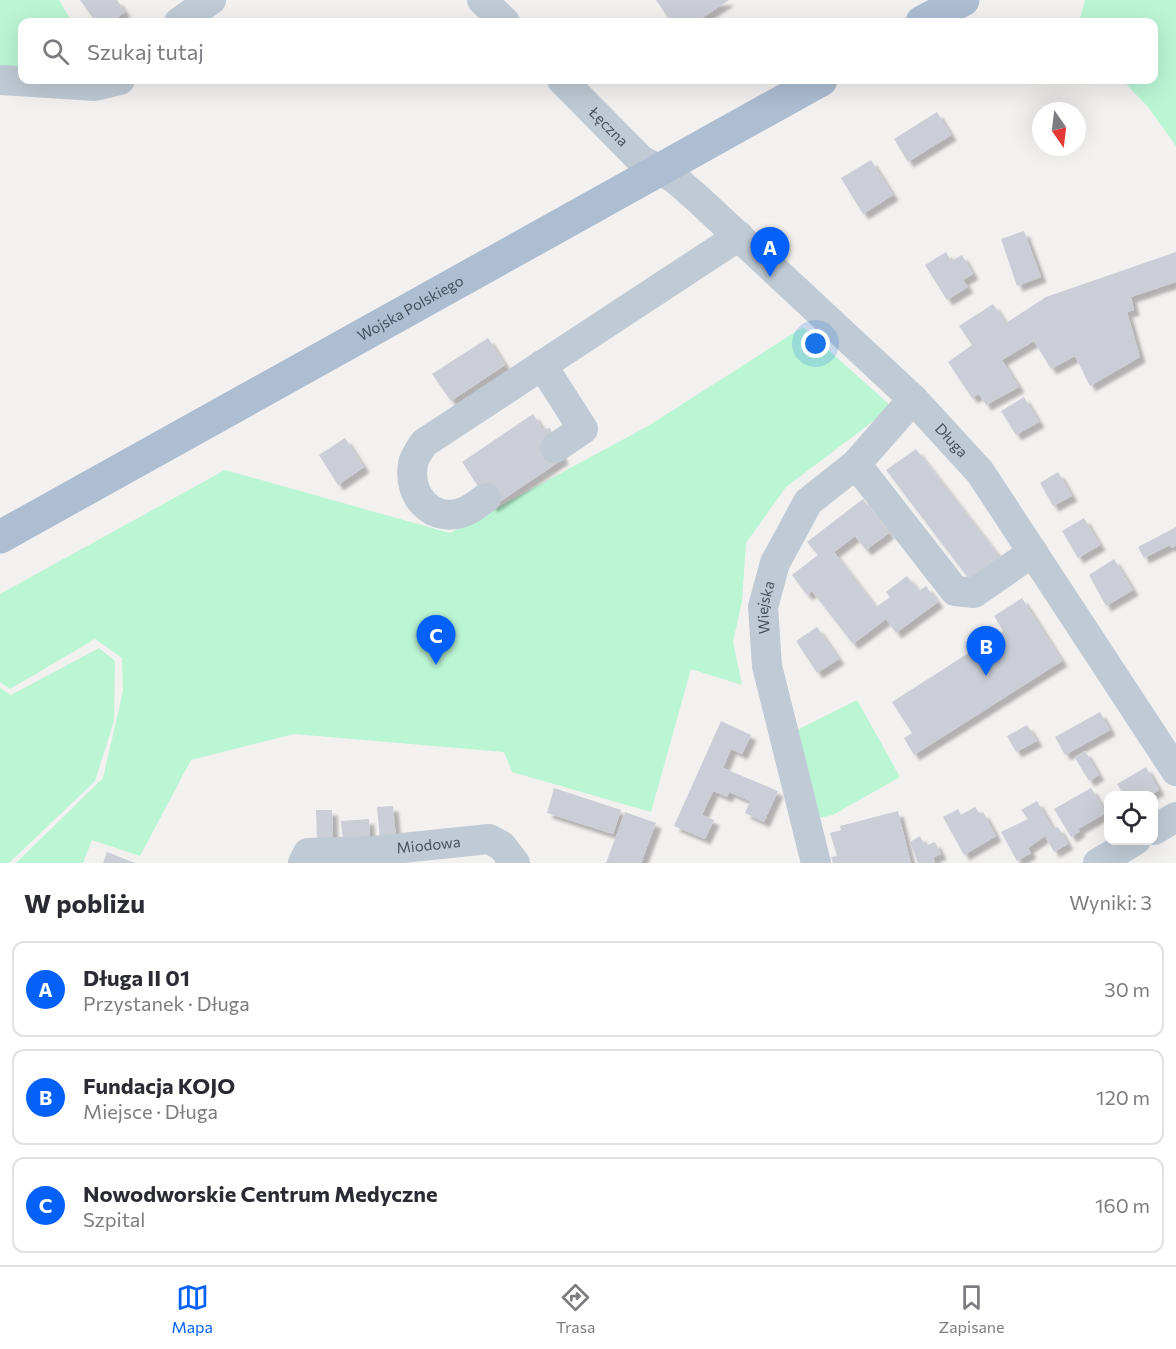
<!DOCTYPE html>
<html lang="pl">
<meta charset="utf-8">
<style>
:root{--surface:#fff;--page:#f7f7f7;--text:#2b2b33;--muted:#7c7c81;--line:#e1e1e2;--accent:#0361fa}
body{margin:0;font-family:Commissioner,sans-serif;background:var(--page);color:var(--text)}
.controls{position:absolute;right:18px;bottom:18px;display:grid;overflow:hidden;border-radius:12px;box-shadow:0 6px 24px #0002}
.controls button{width:54px;height:54px;display:grid;place-items:center;padding:0;border:0;border-bottom:2px solid var(--line);background:var(--surface);color:var(--text);font:30px sans-serif}
.compass{position:absolute;left:1032px;top:102px;width:54px;height:54px;border-radius:50%;background:var(--surface);box-shadow:0 6px 24px #0002;rotate:166deg}
.you{position:absolute;left:816px;top:344px;width:21px;height:21px;margin:-15px;border:4px solid #fff;border-radius:50%;background:#1a73e8;box-shadow:0 0 0 9px #1a73e833}
.badge{display:grid;place-items:center;width:39px;height:39px;border-radius:50%;background:var(--accent);color:#fff;font-size:20px;font-weight:700}
.pin{position:absolute;translate:-50% -50px;filter:drop-shadow(0 2px 3px #0008)}
.pin::after{content:'';position:absolute;top:32px;width:21px;height:18px;background:inherit;clip-path:polygon(0 0,100% 0,50% 100%)}
.list{margin:0;padding:0;list-style:none}
h2{display:flex;justify-content:space-between;align-items:center;height:78px;margin:0;padding:0 24px;font-size:26px}
h2 small{font-size:20px;font-weight:400;color:var(--muted)}
.list li{display:grid;grid-template-columns:39px 1fr auto;gap:18px;align-items:center;box-sizing:border-box;height:96px;margin:0 12px 12px;padding:0 12px;border:2px solid var(--line);border-radius:12px}
.list b{display:block;font-size:22px;white-space:nowrap}
.list p{margin:0;font-size:20px;white-space:nowrap;color:var(--muted)}
.list em{font-size:20px;font-style:normal;color:var(--muted)}
.icon{flex:none;width:33px;height:33px;fill:none;stroke:currentColor;stroke-width:2;stroke-linecap:round;stroke-linejoin:round}
.map{position:relative;flex:none;width:1176px;height:863px;overflow:hidden}
.search{position:absolute;background:var(--surface);box-shadow:0 6px 24px #0002;left:18px;right:18px;top:18px;height:66px;display:flex;align-items:center;gap:15px;box-sizing:border-box;padding:0 21px;border-radius:12px;color:var(--muted);font-size:22px}
.sheet{height:402px;background:var(--surface)}
nav{display:flex;justify-content:space-around;align-items:center;box-sizing:border-box;height:84px;border-top:2px solid var(--line);background:var(--surface);font-size:16px;color:var(--muted)}
nav a{display:grid;justify-items:center;gap:3px}
nav .on{color:var(--accent)}
.map>svg:first-child{display:block}
.green{fill:#baf5d4}
.building{fill:#cbced6;filter:url(#shadow)}
.lines{fill:none;stroke-linecap:round;stroke-linejoin:round}
.minor{stroke:#bfcad4;stroke-width:30}
.major{stroke:#adbdd2;stroke-width:33}
.labels{text-anchor:middle;stroke-width:4.5;stroke-linejoin:round;paint-order:stroke}
.street-label{font-size:15px;fill:#465260;stroke:#fff}
</style>
<div class="map">
<svg width="1176" height="863" viewBox="0 0 1176 863">
<defs>
<filter id="shadow"><feDropShadow dx="5.5" dy="5.5" stdDeviation="1.5" flood-color="#0004"/></filter>
</defs>
<rect width="100%" height="100%" fill="#f3f0f0"/>
<path class="green" d="M 0,0 L 59,0 L 72,22 L 22,22 L 22,70 L 0,68 Z
M 1085,0 L 1176,0 L 1176,146 L 1148,107 L 1122,80 L 1154,80 L 1154,22 L 1079,22 Z
M 803,327 L 892,407 L 786,487 L 746,543 L 742,601 L 733,642 L 742,685 L 691,669 L 651,812 L 512,772 L 504,752 L 294,734 L 191,760 L 140,856 L 92,840 L 83,863 L 16,863 L 103,778 L 123,691 L 122,658 L 95,639 L 10,689 L 0,682 L 0,594 L 225,470 L 450,533 L 648,426 Z
M 99,648 L 115,661 L 114,721 L 95,781 L 9,863 L 0,863 L 0,688 L 11,695 Z
M 857,700 L 900,777 L 833,815 L 818,818 L 793,732 Z"/>
<path class="building" d="M 80,0 L 117,0 L 125,12 L 111,22 L 96,22 Z
M 656,0 L 729,0 L 696,22 L 671,22 Z
M 937,112 L 951,135 L 908,162 L 894,139 Z
M 871,160 L 893,195 L 863,214 L 841,178 Z
M 1024,231 L 1041,277 L 1017,286 L 1001,239 Z
M 946,252 L 951,261 L 962,255 L 973,274 L 963,280 L 968,287 L 947,300 L 925,265 Z
M 1176,252 L 1176,282 L 1131,297 L 1134,310 L 1127,312 L 1140,357 L 1090,386 L 1075,356 L 1051,369 L 1034,341 L 1002,360 L 1019,387 L 986,405 L 979,394 L 972,398 L 948,362 L 972,345 L 959,326 L 993,304 L 1006,323 L 1046,297 Z
M 488,338 L 505,365 L 451,401 L 432,374 Z
M 1024,397 L 1039,422 L 1016,435 L 1001,411 Z
M 533,414 L 543,429 L 550,428 L 563,459 L 492,507 L 462,462 Z
M 345,438 L 364,467 L 338,485 L 319,455 Z
M 916,449 L 1002,560 L 972,583 L 886,470 Z
M 1058,472 L 1072,496 L 1053,506 L 1040,483 Z
M 863,499 L 889,533 L 866,550 L 855,536 L 834,552 L 876,607 L 890,597 L 886,592 L 907,576 L 919,591 L 926,586 L 938,602 L 896,633 L 886,619 L 853,644 L 812,591 L 807,595 L 792,575 L 818,555 L 807,542 Z
M 1084,518 L 1100,545 L 1078,558 L 1062,531 Z
M 1176,527 L 1176,545 L 1172,548 L 1170,545 L 1144,558 L 1138,547 Z
M 1114,559 L 1133,590 L 1106,606 L 1089,575 Z
M 1022,598 L 1062,661 L 914,755 L 904,738 L 912,733 L 892,702 L 1003,631 L 994,616 Z
M 817,627 L 839,659 L 817,673 L 796,641 Z
M 1100,712 L 1110,730 L 1065,755 L 1055,737 Z
M 721,721 L 751,735 L 742,754 L 731,749 L 723,768 L 778,791 L 764,822 L 745,813 L 750,801 L 729,792 L 727,797 L 713,791 L 702,815 L 714,820 L 705,839 L 674,826 Z
M 1027,725 L 1037,741 L 1016,752 L 1007,736 Z
M 1085,751 L 1099,775 L 1089,781 L 1075,758 Z
M 1146,767 L 1159,790 L 1150,795 L 1124,795 L 1117,784 Z
M 554,788 L 621,810 L 613,834 L 547,813 Z
M 1091,788 L 1106,813 L 1078,829 L 1080,831 L 1071,837 L 1054,809 Z
M 1037,801 L 1053,829 L 1058,827 L 1068,844 L 1054,852 L 1045,836 L 1028,848 L 1031,853 L 1017,861 L 1001,832 L 1028,819 L 1021,810 Z
M 393,806 L 396,838 L 380,839 L 377,807 Z
M 975,807 L 980,814 L 983,812 L 996,836 L 964,855 L 943,817 L 958,809 L 961,815 Z
M 316,810 L 332,810 L 333,841 L 317,842 Z
M 898,811 L 911,863 L 833,863 L 831,857 L 837,856 L 830,833 L 841,830 L 840,826 Z
M 625,812 L 656,823 L 641,863 L 606,863 Z
M 369,819 L 370,840 L 343,841 L 341,821 Z
M 920,836 L 925,846 L 935,842 L 941,854 L 933,858 L 935,863 L 918,863 L 910,842 Z
M 107,852 L 135,863 L 103,863 Z"/>
<g class="lines">
<g class="minor">
<path d="M 482,0 L 505,22"/>
<path d="M 179,22 L 211,0"/>
<path d="M 0,80 L 95,86 L 120,80"/>
<path id="s1" d="M 562,80 L 641,160 L 674,178 L 697,198 L 913,399 L 980,472 L 1176,771"/>
<path d="M 542,365 L 583,429 L 555,448"/>
<path d="M 856,464 L 955,591 L 974,593 L 1033,552"/>
<path d="M 486,498 C 480,502 473,508 466,511 C 433,525 407,496 413,464 C 414,457 420,449 424,443 L 739,236"/>
<path d="M 1154,830 L 1176,817"/>
<path id="s2" d="M 303,863 L 308,853 L 374,851 L 489,839 L 502,846 L 515,863"/>
<path id="s3" d="M 816,863 L 767,666 L 763,607 L 775,563 L 808,502 L 856,464 L 913,399"/>
<path d="M 1098,863 L 1136,840"/>
</g>
<g class="major">
<path d="M 922,22 L 963,0"/>
<path id="s4" d="M 0,537 L 821,80"/>
</g>
</g>
<g class="labels">
<g class="street-label">
<text dy="5" stroke="none"><textPath href="#s1" startOffset="66">Łęczna</textPath></text>
<text dy="5" stroke="none"><textPath href="#s4" startOffset="470">Wojska Polskiego</textPath></text>
<text dy="5" stroke="none"><textPath href="#s1" startOffset="532">Długa</textPath></text>
<text dy="5" stroke="none"><textPath href="#s3" startOffset="262">Wiejska</textPath></text>
<text dy="5" stroke="none"><textPath href="#s2" startOffset="132">Miodowa</textPath></text>
</g>
</g>
</svg>
<div class="controls">
<button><svg class="icon" aria-label="locate" viewBox="0 0 24 24"><circle cx="12" cy="12" r="6"/><path d="M12 2v4M12 18v4M2 12h4M18 12h4"/></svg></button>
</div>
<svg class="compass" viewBox="-18 -18 36 36"><path d="M0-13l5 13h-10z" fill="#e53935"/><path d="M0 13l5-13h-10z" fill="#7c7c81"/></svg>
<div class="you"></div>
<div class="pin badge" style="left:770px;top:277px">A</div>
<div class="pin badge" style="left:986px;top:676px">B</div>
<div class="pin badge" style="left:436px;top:665px">C</div>
<div class="search"><svg class="icon" aria-label="search" viewBox="0 0 24 24"><circle cx="10" cy="10" r="6"/><path d="M15 15l6 6"/></svg>Szukaj tutaj</div>
</div>
<section class="sheet">
<h2>W pobliżu<small>Wyniki: 3</small></h2>
<ul class="list">
<li><span class="badge">A</span><div><b>Długa II 01</b><p>Przystanek · Długa</p></div><em>30 m</em></li>
<li><span class="badge">B</span><div><b>Fundacja KOJO</b><p>Miejsce · Długa</p></div><em>120 m</em></li>
<li><span class="badge">C</span><div><b>Nowodworskie Centrum Medyczne</b><p>Szpital</p></div><em>160 m</em></li>
</ul>
</section>
<nav>
<a class="on"><svg class="icon" aria-label="map" viewBox="0 0 24 24"><path d="M3 6l6-2 6 2 6-2v14l-6 2-6-2-6 2zM9 4v14M15 6v14"/></svg>Mapa</a>
<a><svg class="icon" aria-label="directions" viewBox="0 0 24 24"><path d="M12 3l9 9-9 9-9-9zM9 14v-3h6M13 9l2 2-2 2"/></svg>Trasa</a>
<a><svg class="icon" aria-label="saved" viewBox="0 0 24 24"><path d="M7 4h10v16l-5-4-5 4z"/></svg>Zapisane</a>
</nav>
